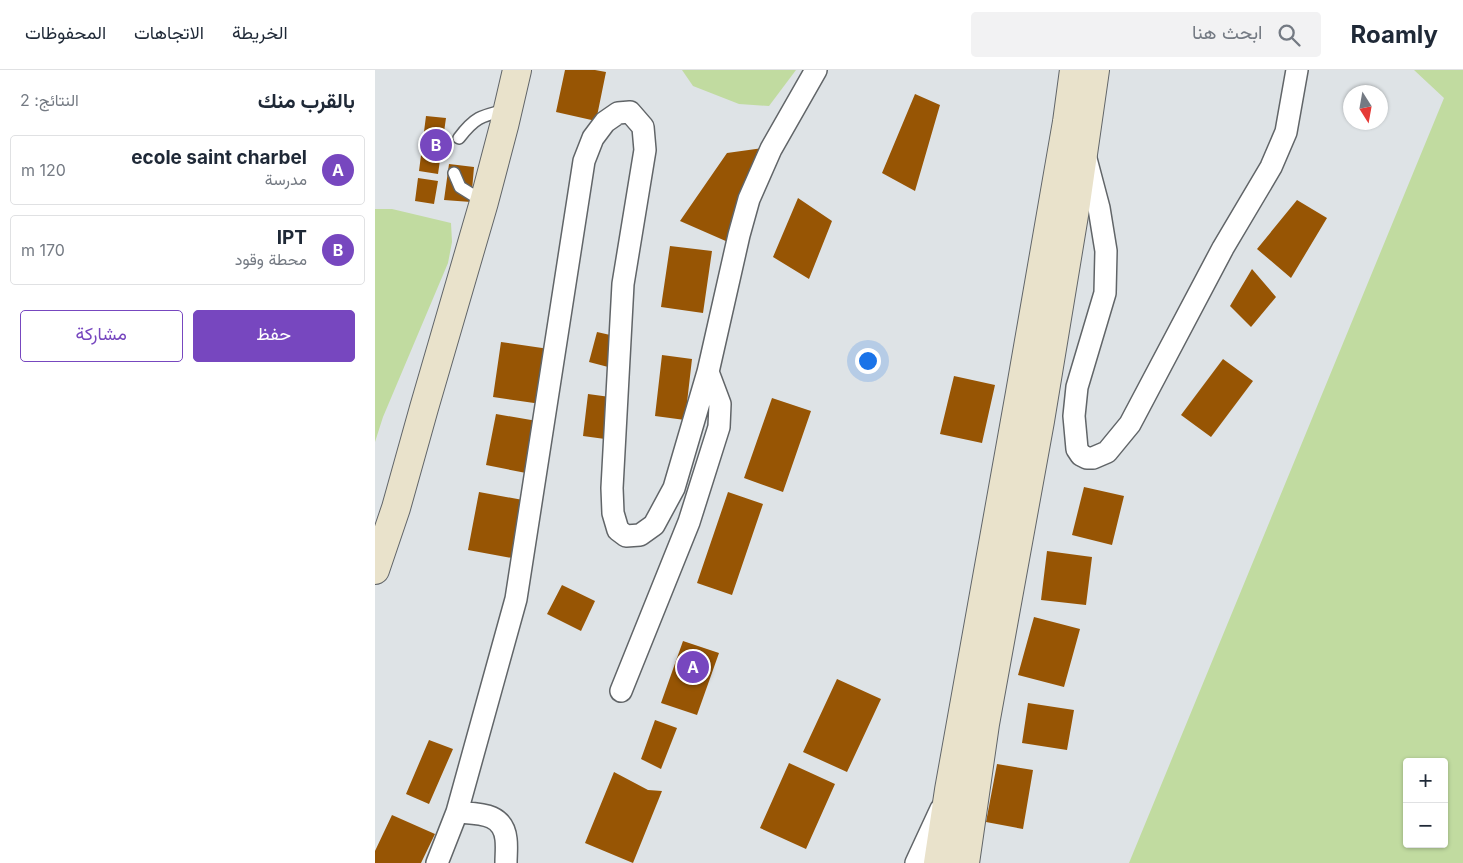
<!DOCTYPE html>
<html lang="ar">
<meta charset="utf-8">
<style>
:root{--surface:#fff;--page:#f2f2f3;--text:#1f2937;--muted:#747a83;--line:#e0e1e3;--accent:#7747bf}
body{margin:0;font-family:Inter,Vazirmatn,sans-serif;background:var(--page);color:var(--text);direction:rtl}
.controls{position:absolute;right:15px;bottom:15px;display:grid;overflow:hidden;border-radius:5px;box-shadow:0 1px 4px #0004}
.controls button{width:45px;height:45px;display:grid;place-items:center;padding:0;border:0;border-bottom:1px solid var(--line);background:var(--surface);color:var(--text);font:25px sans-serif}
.compass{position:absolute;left:968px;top:15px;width:45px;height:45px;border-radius:50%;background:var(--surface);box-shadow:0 1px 4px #0004;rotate:169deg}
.you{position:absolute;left:492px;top:290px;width:18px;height:18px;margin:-12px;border:4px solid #fff;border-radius:50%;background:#1a73e8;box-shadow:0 0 0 8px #1a73e833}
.badge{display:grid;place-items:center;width:32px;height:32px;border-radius:50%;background:var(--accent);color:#fff;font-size:16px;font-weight:700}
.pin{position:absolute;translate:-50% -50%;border:2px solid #fff;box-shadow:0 1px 5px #0006}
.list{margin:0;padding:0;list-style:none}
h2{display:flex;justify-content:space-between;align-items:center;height:65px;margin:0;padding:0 20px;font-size:21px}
h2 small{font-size:16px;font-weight:400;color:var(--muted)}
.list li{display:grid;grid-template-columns:32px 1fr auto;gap:15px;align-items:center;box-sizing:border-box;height:70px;margin:0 10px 10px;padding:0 10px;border:1px solid var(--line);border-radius:5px}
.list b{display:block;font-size:19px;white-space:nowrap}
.list p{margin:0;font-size:16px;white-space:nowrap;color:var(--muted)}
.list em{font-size:16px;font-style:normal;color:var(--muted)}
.actions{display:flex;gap:10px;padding:15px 20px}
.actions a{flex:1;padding:11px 0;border:1px solid var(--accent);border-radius:5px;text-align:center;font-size:18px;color:var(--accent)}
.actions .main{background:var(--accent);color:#fff}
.icon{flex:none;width:28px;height:28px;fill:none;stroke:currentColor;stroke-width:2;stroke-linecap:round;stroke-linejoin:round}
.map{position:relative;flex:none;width:1088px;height:793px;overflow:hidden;direction:ltr}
header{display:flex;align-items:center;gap:30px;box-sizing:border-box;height:70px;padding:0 25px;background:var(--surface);border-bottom:1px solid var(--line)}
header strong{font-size:24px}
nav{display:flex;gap:28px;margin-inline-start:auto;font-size:18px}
.search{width:350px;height:45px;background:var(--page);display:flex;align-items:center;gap:12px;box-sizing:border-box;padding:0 18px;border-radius:5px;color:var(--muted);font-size:19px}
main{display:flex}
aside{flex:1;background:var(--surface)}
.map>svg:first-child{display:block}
.green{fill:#c1dba0;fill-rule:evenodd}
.building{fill:#975504}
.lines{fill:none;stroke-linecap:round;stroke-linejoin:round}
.service-casing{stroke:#616568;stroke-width:14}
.minor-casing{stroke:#616568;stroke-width:24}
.secondary-casing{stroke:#616568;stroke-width:30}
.service{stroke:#fff;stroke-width:11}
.minor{stroke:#fff;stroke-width:21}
.secondary{stroke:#e9e2cb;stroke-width:28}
</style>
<header>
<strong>Roamly</strong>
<div class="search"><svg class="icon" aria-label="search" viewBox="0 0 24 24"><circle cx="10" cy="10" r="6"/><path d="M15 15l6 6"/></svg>ابحث هنا</div>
<nav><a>الخريطة</a><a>الاتجاهات</a><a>المحفوظات</a></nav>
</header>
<main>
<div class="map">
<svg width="1088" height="793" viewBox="0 0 1088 793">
<rect width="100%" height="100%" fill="#dee3e6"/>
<path class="green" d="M 307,0 L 421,0 L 394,36 L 364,34 L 318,16 Z
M 1039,0 L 1088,0 L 1088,793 L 754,793 L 1069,28 ZM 1032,692 L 1069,692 L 1069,774 L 1032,774 Z
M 0,139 L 17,139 L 76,153 L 77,172 L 73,193 L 8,347 L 0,372 Z"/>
<path class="building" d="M 190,0 L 220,0 L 231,2 L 221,51 L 181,42 Z
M 540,24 L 565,35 L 540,121 L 507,103 Z
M 51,46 L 71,48 L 63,104 L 44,101 Z
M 388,78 L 353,172 L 305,151 L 352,83 Z
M 74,94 L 99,97 L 96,132 L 69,130 Z
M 43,108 L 63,111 L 59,134 L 40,131 Z
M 423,128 L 457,151 L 434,209 L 398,187 Z
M 922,130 L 952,148 L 916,208 L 882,179 Z
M 295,176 L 337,181 L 328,243 L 286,237 Z
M 877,199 L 901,227 L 876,257 L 855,236 Z
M 222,262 L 244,267 L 237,298 L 214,292 Z
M 126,272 L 174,279 L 166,334 L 118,327 Z
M 287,285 L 317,289 L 310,350 L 280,346 Z
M 848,289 L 878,311 L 836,367 L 806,345 Z
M 579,306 L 620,315 L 607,373 L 565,364 Z
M 213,324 L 235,327 L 230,369 L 208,366 Z
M 397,328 L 436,341 L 408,422 L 369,408 Z
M 121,344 L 162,351 L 151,403 L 111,395 Z
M 709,417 L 749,426 L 737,475 L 697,465 Z
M 104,422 L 148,430 L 137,488 L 93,480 Z
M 353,422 L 388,434 L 357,525 L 322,513 Z
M 672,481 L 717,487 L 711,535 L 666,530 Z
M 187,515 L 220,531 L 206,561 L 172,544 Z
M 659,547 L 705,559 L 689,617 L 643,605 Z
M 308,571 L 344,583 L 322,645 L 286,633 Z
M 462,609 L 506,629 L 472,702 L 428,682 Z
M 653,633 L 699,640 L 692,680 L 647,673 Z
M 280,650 L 302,658 L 286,699 L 266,689 Z
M 54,670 L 78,679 L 54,734 L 31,724 Z
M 414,693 L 460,714 L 431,779 L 385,758 Z
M 622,694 L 658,700 L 648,759 L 611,752 Z
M 239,702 L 273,720 L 287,721 L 258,793 L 210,773 Z
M 17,745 L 60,764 L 46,793 L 0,793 L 0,781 Z"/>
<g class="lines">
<g class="service-casing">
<path id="service" d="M 84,68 C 100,47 106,46 131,40
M 79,103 L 85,117 L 109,132"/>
</g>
<g class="minor-casing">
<path id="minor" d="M 710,85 L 724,138 L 731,181 L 730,223 L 702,317 L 699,346 L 702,379 L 706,385 L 712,388 L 718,388 L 732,382 L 755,354 L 848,178 L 896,97 L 911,62 L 922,0
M 246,621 L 314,452 L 344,357 L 345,334 L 333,302
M 82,742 C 103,744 128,742 131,769 C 132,777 131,785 131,793
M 62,793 L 82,742 L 141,529 L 209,91 L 218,68 L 230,52 L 243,43 L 255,42 L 268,57 L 270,80 L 248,214 L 237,418 L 238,443 L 243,460 L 251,466 L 265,465 L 279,455 L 299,418 L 333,302 L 364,165 L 374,129 L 396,79 L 441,0
M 541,793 L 566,739"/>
</g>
<g class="secondary-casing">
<path id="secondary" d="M 0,500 L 21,438 L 49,338 L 109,132 L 129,56 L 142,0
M 563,793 L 574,720 L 645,323 L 692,52 L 699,0
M 590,793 L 610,654 L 665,351 L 701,133 L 720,0"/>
</g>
<use href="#service" class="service"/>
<use href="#minor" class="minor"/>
<use href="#secondary" class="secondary"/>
</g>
</svg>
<div class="controls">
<button>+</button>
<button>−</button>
</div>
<svg class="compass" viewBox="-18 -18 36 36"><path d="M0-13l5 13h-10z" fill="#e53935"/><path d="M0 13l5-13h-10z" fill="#747a83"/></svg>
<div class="you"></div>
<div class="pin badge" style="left:318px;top:597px">A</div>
<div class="pin badge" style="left:61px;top:75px">B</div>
</div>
<aside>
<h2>بالقرب منك<small>النتائج: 2</small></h2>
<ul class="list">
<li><span class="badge">A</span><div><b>ecole saint charbel</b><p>مدرسة</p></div><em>120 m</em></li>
<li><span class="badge">B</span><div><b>IPT</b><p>محطة وقود</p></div><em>170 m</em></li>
</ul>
<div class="actions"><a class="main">حفظ</a><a>مشاركة</a></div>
</aside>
</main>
